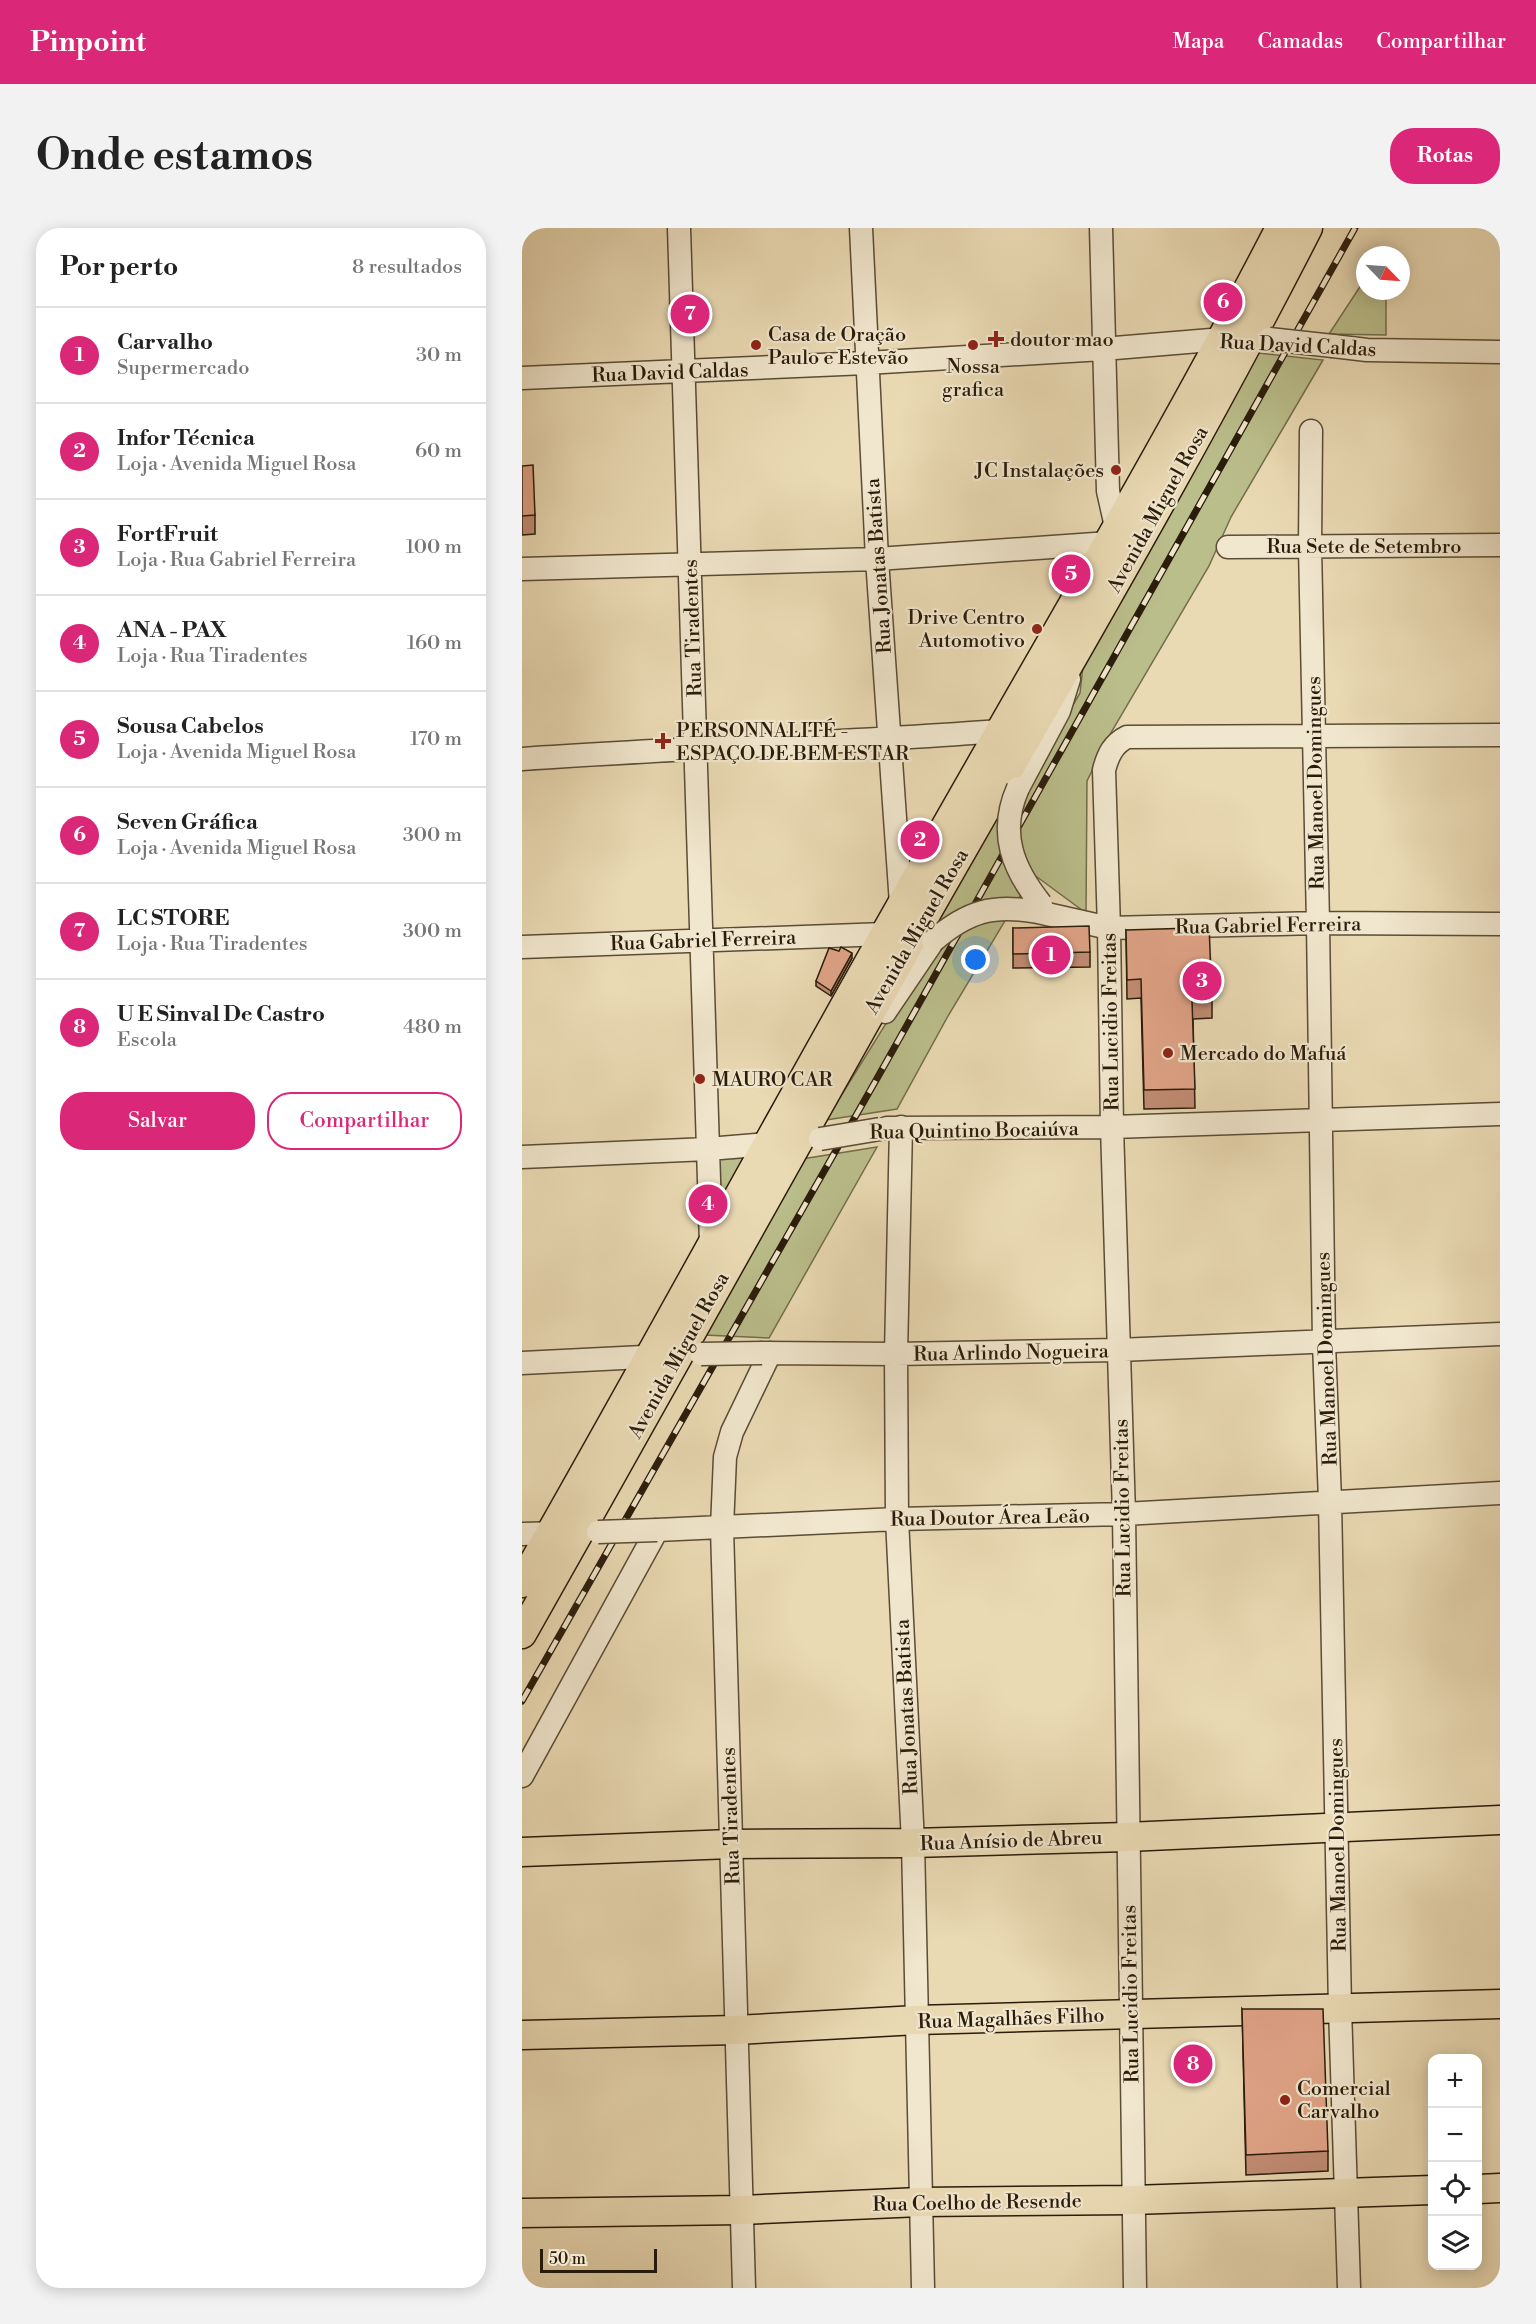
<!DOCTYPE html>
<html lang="pt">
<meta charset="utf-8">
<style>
:root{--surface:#fff;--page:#f2f2f2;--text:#222;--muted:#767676;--line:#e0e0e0;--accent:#db2777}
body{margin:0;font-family:"Libre Bodoni",serif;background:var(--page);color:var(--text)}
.controls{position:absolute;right:18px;bottom:18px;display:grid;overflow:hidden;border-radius:12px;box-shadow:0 3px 15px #0003}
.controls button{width:54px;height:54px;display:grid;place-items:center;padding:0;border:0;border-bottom:2px solid var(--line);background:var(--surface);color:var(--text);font:30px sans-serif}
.compass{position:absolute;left:834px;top:18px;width:54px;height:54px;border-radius:50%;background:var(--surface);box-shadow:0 3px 15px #0003;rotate:115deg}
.scale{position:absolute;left:18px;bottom:15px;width:117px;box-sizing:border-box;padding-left:6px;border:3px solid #2a1c0b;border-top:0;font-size:16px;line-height:21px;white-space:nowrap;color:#2a1c0b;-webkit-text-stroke:4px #f1e7ce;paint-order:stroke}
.you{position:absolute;left:454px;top:732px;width:21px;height:21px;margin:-15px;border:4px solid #fff;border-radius:50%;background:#1a73e8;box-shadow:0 0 0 9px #1a73e833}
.badge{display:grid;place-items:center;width:39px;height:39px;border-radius:50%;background:var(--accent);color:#fff;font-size:20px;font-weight:700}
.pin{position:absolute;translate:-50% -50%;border:3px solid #fff;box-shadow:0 2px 6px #0006}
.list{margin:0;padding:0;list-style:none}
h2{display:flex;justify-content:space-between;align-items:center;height:78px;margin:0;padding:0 24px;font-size:26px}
h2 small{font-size:20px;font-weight:400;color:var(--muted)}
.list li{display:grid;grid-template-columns:39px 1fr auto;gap:18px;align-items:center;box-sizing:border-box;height:96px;padding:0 24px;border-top:2px solid var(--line)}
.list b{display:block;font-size:22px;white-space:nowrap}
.list p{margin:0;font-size:20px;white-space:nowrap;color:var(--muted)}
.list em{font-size:20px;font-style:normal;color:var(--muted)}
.actions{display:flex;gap:12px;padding:18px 24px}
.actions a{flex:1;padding:14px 0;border:2px solid var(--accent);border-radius:24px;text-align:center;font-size:21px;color:var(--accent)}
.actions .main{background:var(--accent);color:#fff}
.icon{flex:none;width:33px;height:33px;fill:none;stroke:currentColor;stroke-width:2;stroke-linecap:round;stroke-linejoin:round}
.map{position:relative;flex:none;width:978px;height:2060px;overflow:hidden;border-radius:24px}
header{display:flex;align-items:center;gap:36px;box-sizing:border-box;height:84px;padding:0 30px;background:var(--accent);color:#fff}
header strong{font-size:28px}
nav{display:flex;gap:33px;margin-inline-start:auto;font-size:21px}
.intro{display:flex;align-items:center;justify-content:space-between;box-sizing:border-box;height:144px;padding:0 36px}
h1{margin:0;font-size:42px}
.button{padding:15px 27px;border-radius:24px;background:var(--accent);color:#fff;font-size:21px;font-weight:700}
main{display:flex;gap:36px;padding:0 36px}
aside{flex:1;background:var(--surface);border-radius:24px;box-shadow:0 3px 15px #0003}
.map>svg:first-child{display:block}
.green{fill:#babe8b;stroke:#726d4b;stroke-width:1.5}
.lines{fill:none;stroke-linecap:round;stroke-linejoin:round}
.minor-casing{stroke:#5a4c35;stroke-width:25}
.major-casing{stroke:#2a1c0b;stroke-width:31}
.minor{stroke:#f1e7ce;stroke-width:22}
.major{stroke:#eadab4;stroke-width:28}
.rail-casing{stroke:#2a1c0b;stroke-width:7}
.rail{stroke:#f1e7ce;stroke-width:4.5;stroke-dasharray:14;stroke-linecap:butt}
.minor-bridge-casing{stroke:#5a4c35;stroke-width:25;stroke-linecap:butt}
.minor-bridge{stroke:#f1e7ce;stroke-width:22}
.wall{fill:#c28d75;stroke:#2a1c0b;stroke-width:1.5}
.shaded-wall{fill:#9e735f;stroke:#2a1c0b;stroke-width:1.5}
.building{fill:#e1a488;stroke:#2a1c0b;stroke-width:1.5}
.poi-dot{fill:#8f2418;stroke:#f1e7ce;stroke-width:2}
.labels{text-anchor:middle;stroke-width:4.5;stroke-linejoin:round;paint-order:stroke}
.poi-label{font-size:20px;fill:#2a1c0b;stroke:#f1e7ce;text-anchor:start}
.street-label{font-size:20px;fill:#2a1c0b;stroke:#f1e7ce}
</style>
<header>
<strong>Pinpoint</strong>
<nav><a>Mapa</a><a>Camadas</a><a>Compartilhar</a></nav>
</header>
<div class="intro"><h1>Onde estamos</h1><a class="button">Rotas</a></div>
<main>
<aside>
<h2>Por perto<small>8 resultados</small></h2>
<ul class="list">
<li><span class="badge">1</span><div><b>Carvalho</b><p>Supermercado</p></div><em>30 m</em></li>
<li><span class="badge">2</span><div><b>Infor Técnica</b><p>Loja · Avenida Miguel Rosa</p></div><em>60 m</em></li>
<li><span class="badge">3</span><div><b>FortFruit</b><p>Loja · Rua Gabriel Ferreira</p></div><em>100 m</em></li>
<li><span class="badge">4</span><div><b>ANA - PAX</b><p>Loja · Rua Tiradentes</p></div><em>160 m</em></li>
<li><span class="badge">5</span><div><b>Sousa Cabelos</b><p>Loja · Avenida Miguel Rosa</p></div><em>170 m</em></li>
<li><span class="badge">6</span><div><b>Seven Gráfica</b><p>Loja · Avenida Miguel Rosa</p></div><em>300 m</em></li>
<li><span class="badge">7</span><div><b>LC STORE</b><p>Loja · Rua Tiradentes</p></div><em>300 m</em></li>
<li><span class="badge">8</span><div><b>U E Sinval De Castro</b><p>Escola</p></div><em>480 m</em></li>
</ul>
<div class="actions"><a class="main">Salvar</a><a>Compartilhar</a></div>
</aside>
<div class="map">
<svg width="978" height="2060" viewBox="0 0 978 2060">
<rect width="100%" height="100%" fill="#eadab4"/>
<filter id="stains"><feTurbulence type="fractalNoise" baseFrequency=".00333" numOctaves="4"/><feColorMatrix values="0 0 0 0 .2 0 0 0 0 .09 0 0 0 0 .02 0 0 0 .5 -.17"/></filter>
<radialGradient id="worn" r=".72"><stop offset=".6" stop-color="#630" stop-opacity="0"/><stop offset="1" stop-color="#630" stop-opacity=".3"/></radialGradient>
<path class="green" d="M 843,51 L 843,63 L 864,63 L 864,107 L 807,106 Z
M 736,125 L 801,132 L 709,289 L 687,338 L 587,508 L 565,553 L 564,685 L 511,646 L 426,788 L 375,881 L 304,892 L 404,731 L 419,713 L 417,692 L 480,573 L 497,570 L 558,465 L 561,438 Z
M 355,919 L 247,1110 L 183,1107 L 280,931 Z
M 194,928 L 224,930 L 203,973 L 197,973 Z"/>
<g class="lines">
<g class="minor-casing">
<path id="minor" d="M 157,0 L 189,1016
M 339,0 L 355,331 L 379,676
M 579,0 L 586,263 L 595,303
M 811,118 L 845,122 L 978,124
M 0,150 L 344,135 L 581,121 L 713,110
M 789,203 L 788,319 L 796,695 L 802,1115 L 808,1273 L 818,1780 L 827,2060
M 706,319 L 978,317
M 0,341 L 355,331 L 587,315
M 0,531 C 159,520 319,515 478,503
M 496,560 L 537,483 L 547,451
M 516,684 L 587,700 L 796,695 L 978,696
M 0,719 L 363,706
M 363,784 L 411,713
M 379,899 L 374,1126 L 375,1291 L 391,1615 L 401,2060
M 365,900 L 590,899 L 978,886
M 0,929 L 186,921 L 259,915
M 240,1125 L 374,1126 L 596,1122 L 978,1106
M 0,1135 L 141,1128
M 0,1306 L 40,1305
M 0,1548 L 135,1302 L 375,1291 L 602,1286 L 978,1265
M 222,2060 L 200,1300 L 203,1229 L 210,1204 L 248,1125
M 613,2060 L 602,1286 L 590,899 L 587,700 L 582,542 C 586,527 591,516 605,509 L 978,507"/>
</g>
<g class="major-casing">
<path id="major" d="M 0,1355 C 129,1129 253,900 381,674 C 507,449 640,229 758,0
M 0,1406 C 137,1164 271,920 408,679 C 536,454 668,231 786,0
M 0,1624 L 209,1616 L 391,1615 L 605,1609 L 978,1592
M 0,1807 L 214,1802 L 395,1792 L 978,1776
M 956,1961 L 978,1960
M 0,1985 L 220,1982 L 398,1974 L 611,1972 L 910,1962"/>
</g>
<use href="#minor" class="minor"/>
<use href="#major" class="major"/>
<g class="rail-casing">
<path id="rail" d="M 0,1473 L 353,854 L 833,0"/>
</g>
<use href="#rail" class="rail"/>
<g class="minor-bridge-casing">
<path id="minor-bridge" d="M 747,111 L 811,118
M 496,560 C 476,605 491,641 519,676
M 411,713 C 446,683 471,676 516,684
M 298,911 L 358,901
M 179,1126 L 240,1125
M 76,1304 L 135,1302"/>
</g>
<use href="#minor-bridge" class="minor-bridge"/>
</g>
<path class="wall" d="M 0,238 L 13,287 L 13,306 L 0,307 Z
M 491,700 L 568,724 L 568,739 L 491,740 Z
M 604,702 L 690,771 L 690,790 L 671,791 L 673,880 L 622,881 L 619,770 L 605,771 Z
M 330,730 L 309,768 L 294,758 L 294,753 Z
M 720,1781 L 806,1923 L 806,1943 L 724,1947 Z"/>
<path class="shaded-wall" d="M 330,725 L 330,730 L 309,768 L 309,763 Z"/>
<path class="building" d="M 11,237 L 13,287 L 0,288 L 0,238 Z
M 687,697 L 690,771 L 670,772 L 673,861 L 622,862 L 619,751 L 605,752 L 604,702 L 671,700 L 670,698 Z
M 567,698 L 568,724 L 491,726 L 491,700 Z
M 319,719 L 330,725 L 309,763 L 294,753 L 307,720 L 317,723 Z
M 720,1781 L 801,1781 L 806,1923 L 724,1927 Z"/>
<g class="poi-dot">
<path d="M471 102h6v6h6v6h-6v6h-6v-6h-6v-6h6z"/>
<circle cx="234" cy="117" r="6"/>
<circle cx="451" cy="117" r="6"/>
<circle cx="594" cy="242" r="6"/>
<circle cx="515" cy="401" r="6"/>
<path d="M138 504h6v6h6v6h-6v6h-6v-6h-6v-6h6z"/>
<circle cx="646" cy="825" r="6"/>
<circle cx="178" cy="851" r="6"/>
<circle cx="763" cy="1872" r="6"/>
</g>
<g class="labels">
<g class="poi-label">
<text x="246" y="113">Casa de Oração<tspan x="246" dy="23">Paulo e Estevão</tspan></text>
<text x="488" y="118">doutor mao</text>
<text x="451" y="145" text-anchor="middle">Nossa<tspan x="451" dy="23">grafica</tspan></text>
<text x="582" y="249" text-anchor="end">JC Instalações</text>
<text x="503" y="396" text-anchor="end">Drive Centro<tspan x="503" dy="23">Automotivo</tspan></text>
<text x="154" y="509">PERSONNALITÉ -<tspan x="154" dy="23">ESPAÇO DE BEM ESTAR</tspan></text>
<text x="658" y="832">Mercado do Mafuá</text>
<text x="190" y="858">MAURO CAR</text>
<text x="775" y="1867">Comercial<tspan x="775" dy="23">Carvalho</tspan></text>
</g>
<g class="street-label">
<text transform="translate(776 117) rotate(3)" y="7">Rua David Caldas</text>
<text transform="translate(148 144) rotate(-2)" y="7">Rua David Caldas</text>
<text transform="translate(635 281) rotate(-61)" y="7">Avenida Miguel Rosa</text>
<text x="842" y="325">Rua Sete de Setembro</text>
<text transform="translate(356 338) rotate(-94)" y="7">Rua Jonatas Batista</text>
<text transform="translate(170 400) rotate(-92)" y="7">Rua Tiradentes</text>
<text transform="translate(793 555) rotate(-91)" y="7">Rua Manoel Domingues</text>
<text transform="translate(746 697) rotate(-1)" y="7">Rua Gabriel Ferreira</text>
<text transform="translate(394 703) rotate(-60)" y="7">Avenida Miguel Rosa</text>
<text transform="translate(181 712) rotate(-2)" y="7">Rua Gabriel Ferreira</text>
<text transform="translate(588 794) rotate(-91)" y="7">Rua Lucidio Freitas</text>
<text transform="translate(452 902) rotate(-1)" y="7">Rua Quintino Bocaiúva</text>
<text transform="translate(489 1124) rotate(-1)" y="7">Rua Arlindo Nogueira</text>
<text transform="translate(156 1127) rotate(-61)" y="7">Avenida Miguel Rosa</text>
<text transform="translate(804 1131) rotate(-92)" y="7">Rua Manoel Domingues</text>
<text transform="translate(600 1280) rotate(-91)" y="7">Rua Lucidio Freitas</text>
<text transform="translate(468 1289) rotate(-1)" y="7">Rua Doutor Área Leão</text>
<text transform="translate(384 1479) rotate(-93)" y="7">Rua Jonatas Batista</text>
<text transform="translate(208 1588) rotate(-92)" y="7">Rua Tiradentes</text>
<text transform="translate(489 1612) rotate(-2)" y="7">Rua Anísio de Abreu</text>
<text transform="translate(815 1617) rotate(-91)" y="7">Rua Manoel Domingues</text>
<text transform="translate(608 1766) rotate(-91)" y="7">Rua Lucidio Freitas</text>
<text transform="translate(489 1790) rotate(-2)" y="7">Rua Magalhães Filho</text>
<text transform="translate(455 1974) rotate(-1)" y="7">Rua Coelho de Resende</text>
</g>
</g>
<rect width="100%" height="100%" filter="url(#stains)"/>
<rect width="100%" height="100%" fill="url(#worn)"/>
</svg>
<div class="controls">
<button>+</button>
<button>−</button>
<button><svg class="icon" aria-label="locate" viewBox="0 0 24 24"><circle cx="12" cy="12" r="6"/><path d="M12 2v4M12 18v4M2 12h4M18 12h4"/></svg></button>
<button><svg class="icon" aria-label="layers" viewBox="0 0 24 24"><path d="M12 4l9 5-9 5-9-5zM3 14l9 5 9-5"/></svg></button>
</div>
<svg class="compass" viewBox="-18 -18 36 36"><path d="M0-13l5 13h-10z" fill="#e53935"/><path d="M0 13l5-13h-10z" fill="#767676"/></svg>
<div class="scale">50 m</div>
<div class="you"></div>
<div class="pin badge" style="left:529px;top:727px">1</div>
<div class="pin badge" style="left:398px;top:612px">2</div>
<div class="pin badge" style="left:680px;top:753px">3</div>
<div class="pin badge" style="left:186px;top:976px">4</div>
<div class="pin badge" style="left:549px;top:346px">5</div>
<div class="pin badge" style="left:701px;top:74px">6</div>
<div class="pin badge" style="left:168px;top:86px">7</div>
<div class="pin badge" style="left:671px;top:1836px">8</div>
</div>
</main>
